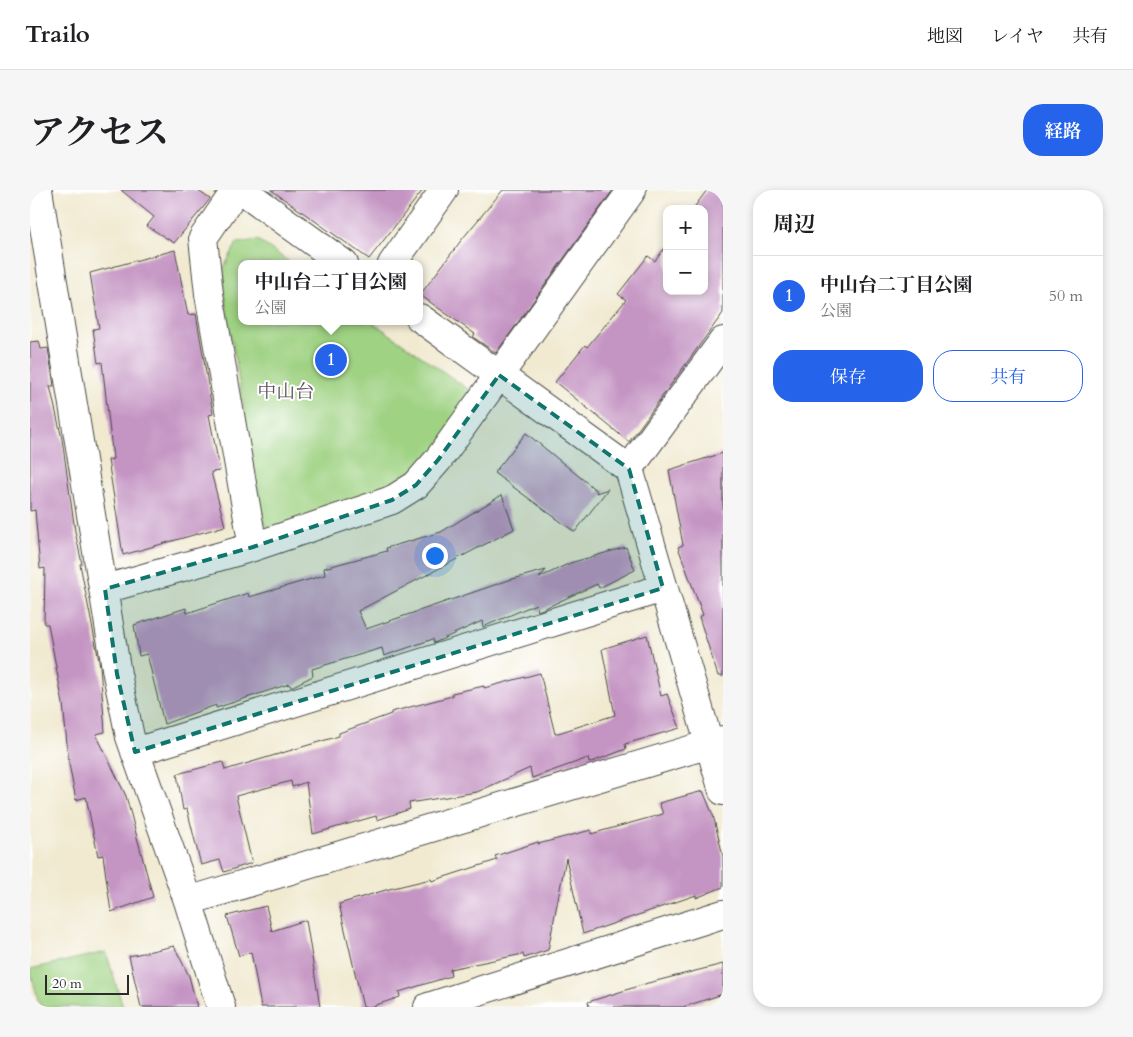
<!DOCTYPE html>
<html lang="ja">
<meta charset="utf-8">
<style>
:root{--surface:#fff;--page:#f6f6f6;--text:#202124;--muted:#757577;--line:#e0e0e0;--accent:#2563eb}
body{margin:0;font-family:Cardo,"Noto Serif JP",serif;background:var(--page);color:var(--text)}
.controls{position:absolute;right:15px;top:15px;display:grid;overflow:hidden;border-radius:10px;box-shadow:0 2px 8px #0003}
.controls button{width:45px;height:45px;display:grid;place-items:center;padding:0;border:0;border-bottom:1px solid var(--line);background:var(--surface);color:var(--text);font:25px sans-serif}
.scale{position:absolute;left:15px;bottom:12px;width:84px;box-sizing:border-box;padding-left:5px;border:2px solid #2b2b2b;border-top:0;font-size:14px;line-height:18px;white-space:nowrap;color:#2b2b2b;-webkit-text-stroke:4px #fff;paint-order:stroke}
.you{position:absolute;left:404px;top:365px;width:18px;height:18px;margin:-12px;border:4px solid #fff;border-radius:50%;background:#1a73e8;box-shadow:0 0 0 8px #1a73e833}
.badge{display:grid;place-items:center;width:32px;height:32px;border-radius:50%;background:var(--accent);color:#fff;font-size:16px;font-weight:700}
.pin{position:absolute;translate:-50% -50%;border:2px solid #fff;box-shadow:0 1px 5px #0006}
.popup{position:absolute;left:208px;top:70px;width:185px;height:65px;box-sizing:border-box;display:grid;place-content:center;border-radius:10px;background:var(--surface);filter:drop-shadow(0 1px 4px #0005);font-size:16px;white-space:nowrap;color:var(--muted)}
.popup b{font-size:19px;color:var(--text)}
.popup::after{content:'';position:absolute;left:50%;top:100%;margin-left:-10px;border:10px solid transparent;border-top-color:var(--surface)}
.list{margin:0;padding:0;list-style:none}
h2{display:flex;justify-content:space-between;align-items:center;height:65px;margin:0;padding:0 20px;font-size:21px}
h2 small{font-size:16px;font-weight:400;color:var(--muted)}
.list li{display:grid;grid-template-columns:32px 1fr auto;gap:15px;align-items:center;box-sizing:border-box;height:80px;padding:0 20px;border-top:1px solid var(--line)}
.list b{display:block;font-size:19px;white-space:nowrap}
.list p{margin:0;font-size:16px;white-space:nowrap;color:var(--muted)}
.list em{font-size:16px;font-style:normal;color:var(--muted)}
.actions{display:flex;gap:10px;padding:15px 20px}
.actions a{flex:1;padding:11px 0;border:1px solid var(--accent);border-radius:20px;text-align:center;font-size:18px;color:var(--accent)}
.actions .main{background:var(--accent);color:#fff}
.map{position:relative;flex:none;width:693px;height:817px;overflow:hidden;border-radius:20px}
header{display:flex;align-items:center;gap:30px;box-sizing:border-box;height:70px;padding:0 25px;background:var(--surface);border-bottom:1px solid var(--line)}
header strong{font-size:24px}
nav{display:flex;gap:28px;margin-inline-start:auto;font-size:18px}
.intro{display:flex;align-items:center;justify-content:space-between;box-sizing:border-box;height:120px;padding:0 30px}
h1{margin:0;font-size:35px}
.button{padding:12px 22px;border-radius:20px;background:var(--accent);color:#fff;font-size:18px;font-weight:700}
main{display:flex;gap:30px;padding:0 30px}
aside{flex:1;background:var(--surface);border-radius:20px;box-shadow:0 2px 8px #0003}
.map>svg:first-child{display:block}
.green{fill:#9fd282;stroke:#657e56}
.building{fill:#c494c3}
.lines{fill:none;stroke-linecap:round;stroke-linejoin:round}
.minor-casing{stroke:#494844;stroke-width:30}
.minor{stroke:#fff;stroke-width:28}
.marked{fill:#0f766e;fill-opacity:0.2;stroke:#0f766e;stroke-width:4;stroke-dasharray:10 6;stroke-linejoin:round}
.labels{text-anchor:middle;stroke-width:4;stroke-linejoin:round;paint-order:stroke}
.quarter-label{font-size:19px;fill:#615060;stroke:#fff}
</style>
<header>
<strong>Trailo</strong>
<nav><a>地図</a><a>レイヤ</a><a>共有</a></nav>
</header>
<div class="intro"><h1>アクセス</h1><a class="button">経路</a></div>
<main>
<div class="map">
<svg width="693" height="817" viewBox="0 0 693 817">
<rect width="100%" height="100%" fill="#fff"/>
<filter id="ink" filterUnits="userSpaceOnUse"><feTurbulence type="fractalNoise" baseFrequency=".02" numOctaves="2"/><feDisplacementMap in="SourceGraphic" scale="10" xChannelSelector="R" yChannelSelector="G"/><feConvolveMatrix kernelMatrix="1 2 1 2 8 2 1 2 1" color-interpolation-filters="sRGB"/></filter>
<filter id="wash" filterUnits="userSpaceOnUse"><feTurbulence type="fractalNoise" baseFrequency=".0096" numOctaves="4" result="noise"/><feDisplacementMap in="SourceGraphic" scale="20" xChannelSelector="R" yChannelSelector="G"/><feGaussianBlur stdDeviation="1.12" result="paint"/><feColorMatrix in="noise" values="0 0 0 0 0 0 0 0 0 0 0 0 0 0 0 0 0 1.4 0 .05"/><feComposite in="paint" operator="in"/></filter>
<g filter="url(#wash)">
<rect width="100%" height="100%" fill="#f1ead1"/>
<path class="green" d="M 228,50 L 262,74 L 212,74 L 212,131 L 341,131 L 445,204 L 387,284 L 357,304 L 244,340 L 234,334 L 195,111 L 193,79 L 207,53 Z
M 76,762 L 93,817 L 10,817 L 0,779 Z"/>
<g id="blocks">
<path class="building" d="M 91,0 L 167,0 L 180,9 L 144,53 L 117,36 L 124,27 Z
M 241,0 L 393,0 L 339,69 Z
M 473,0 L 583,0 L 466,163 L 443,147 L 445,144 L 390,105 L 433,48 Z
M 677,0 L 693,0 L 693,123 L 599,252 L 525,192 L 555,155 L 557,157 L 596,110 L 588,104 L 618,66 L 625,71 L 637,55 L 637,101 L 674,101 L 674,19 L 663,19 Z
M 145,60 L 158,125 L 166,124 L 183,224 L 179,225 L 190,281 L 181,282 L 195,336 L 93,365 L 78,270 L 83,269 L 72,172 L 68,173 L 63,139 L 69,138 L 60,83 Z
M 9,151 L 11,159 L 18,158 L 24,196 L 20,196 L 32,249 L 45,341 L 52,374 L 50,374 L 70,476 L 75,542 L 66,544 L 96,606 L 123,707 L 81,722 L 73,665 L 68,666 L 56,607 L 46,610 L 39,574 L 33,514 L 18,434 L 14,434 L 15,378 L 10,379 L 5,320 L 0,321 L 0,152 Z
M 496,243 L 567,301 L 566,303 L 578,299 L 545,342 L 464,283 Z
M 693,263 L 693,486 L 688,486 L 669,427 L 673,425 L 648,357 L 653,355 L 639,280 Z
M 472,305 L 484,339 L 328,421 L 336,439 L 479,390 L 516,380 L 509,388 L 540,373 L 596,357 L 605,380 L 569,398 L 567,394 L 513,419 L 508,421 L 506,414 L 453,437 L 452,431 L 404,453 L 403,449 L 354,466 L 352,458 L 282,479 L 283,486 L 261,497 L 259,494 L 186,518 L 186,515 L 134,534 L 117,464 L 109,466 L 104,435 L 156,418 L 157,423 L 218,403 L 219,407 L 295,385 L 294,378 L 357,361 L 356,358 L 411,342 Z
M 617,445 L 631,506 L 637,504 L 650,538 L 595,554 L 596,559 L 559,573 L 558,568 L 502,588 L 500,578 L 447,602 L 379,613 L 380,619 L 347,630 L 346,626 L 283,644 L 276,592 L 262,597 L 261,591 L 206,606 L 222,673 L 194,682 L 190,670 L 171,675 L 157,619 L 153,620 L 147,584 L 193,572 L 195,580 L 309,546 L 309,543 L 361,524 L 361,522 L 422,506 L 422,503 L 454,496 L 454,498 L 510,483 L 525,544 L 585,525 L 572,459 Z
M 673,601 L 683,625 L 693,666 L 693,697 L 666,708 L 666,705 L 553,744 L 536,668 L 518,760 L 494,768 L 493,764 L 420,779 L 421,786 L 369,802 L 370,807 L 340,817 L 333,817 L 309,714 L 359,699 L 401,689 L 402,691 L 467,670 L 465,666 L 508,652 L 508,654 L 561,640 L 561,644 L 633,624 L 629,613 Z
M 236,716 L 242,741 L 276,730 L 290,817 L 231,817 L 221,762 L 209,766 L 197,726 Z
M 144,756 L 159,786 L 167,817 L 111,817 L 99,766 Z
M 693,774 L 693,804 L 653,817 L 559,817 L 558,812 L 618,793 Z"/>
</g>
</g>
<g filter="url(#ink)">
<use href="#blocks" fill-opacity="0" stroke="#494844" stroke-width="1"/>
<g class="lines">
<g class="minor-casing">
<path id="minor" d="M 8,0 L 87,484 L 100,547 L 158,711 L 191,817
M 206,0 L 173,48 L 179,104 L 223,357
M 212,0 L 314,74
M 362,74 L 414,0
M 390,128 L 599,279 L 693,601
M 599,279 L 693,151
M 75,399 L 223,357 L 362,310 L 386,295 L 408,270 L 602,0
M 105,562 L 633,398
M 158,711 L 693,550
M 398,817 L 693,724"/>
</g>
<use href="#minor" class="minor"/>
</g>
</g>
<path class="marked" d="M 469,185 L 599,279 L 633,398 L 105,562 L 87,484 L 75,399 L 223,357 L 362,310 L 386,295 L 408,270 Z"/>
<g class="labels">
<g class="quarter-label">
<text x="256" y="208">中山台</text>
</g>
</g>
</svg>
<div class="controls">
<button>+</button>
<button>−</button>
</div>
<div class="scale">20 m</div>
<div class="you"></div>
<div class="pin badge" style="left:301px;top:170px">1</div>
<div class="popup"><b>中山台二丁目公園</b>公園</div>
</div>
<aside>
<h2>周辺<small></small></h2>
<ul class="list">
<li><span class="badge">1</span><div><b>中山台二丁目公園</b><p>公園</p></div><em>50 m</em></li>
</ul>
<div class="actions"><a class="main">保存</a><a>共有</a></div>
</aside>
</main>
